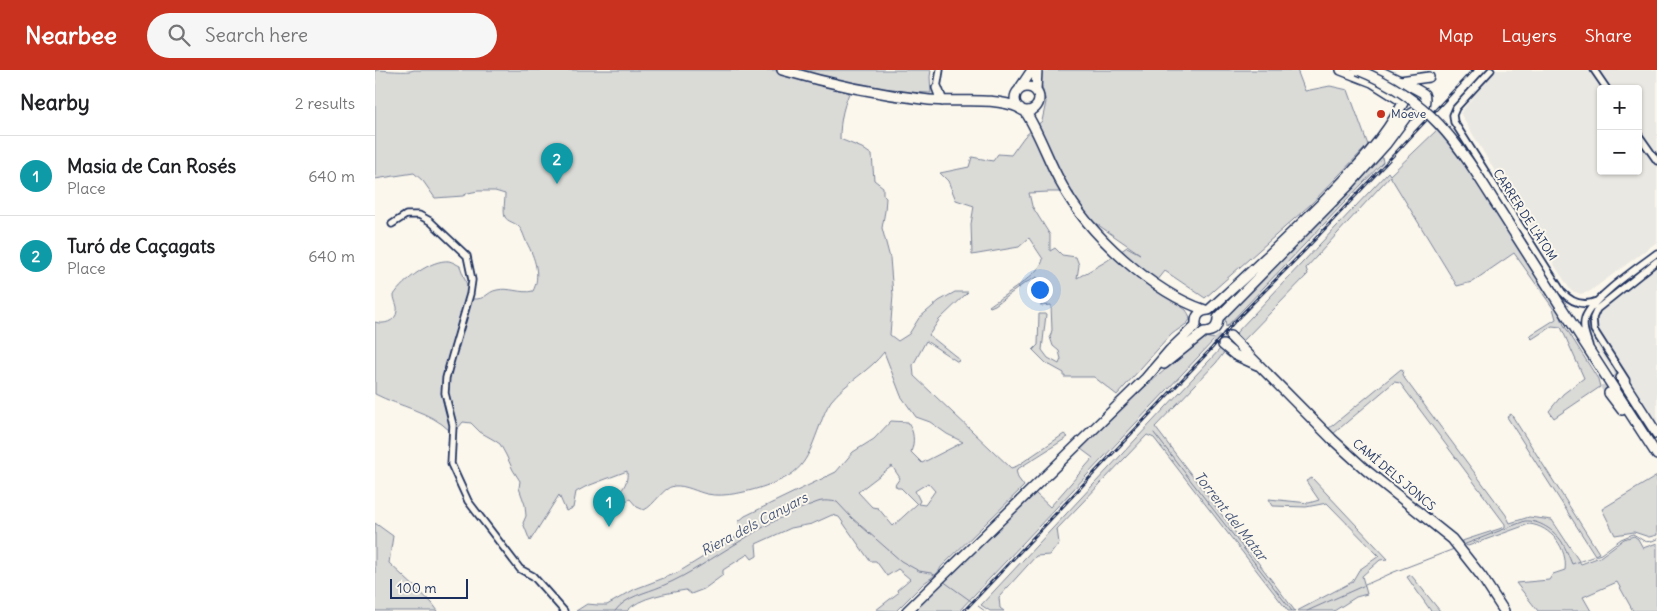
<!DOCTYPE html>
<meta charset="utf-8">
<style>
:root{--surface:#fff;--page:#f6f6f6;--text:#202124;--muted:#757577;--line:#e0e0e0;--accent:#c8321e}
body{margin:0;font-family:Delius,sans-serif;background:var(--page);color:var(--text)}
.controls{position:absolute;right:15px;top:15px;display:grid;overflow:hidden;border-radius:5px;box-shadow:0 1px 4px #0004}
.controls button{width:45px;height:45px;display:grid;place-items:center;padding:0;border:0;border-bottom:1px solid var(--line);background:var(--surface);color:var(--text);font:25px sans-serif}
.scale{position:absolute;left:15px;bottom:12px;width:78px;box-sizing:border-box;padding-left:5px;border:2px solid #1b2f5e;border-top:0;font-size:14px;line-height:18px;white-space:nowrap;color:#1b2f5e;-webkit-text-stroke:4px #fbf7ec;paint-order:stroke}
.you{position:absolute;left:664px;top:219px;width:18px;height:18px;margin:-12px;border:4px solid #fff;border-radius:50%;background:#1a73e8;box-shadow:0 0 0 8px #1a73e833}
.badge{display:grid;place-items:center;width:32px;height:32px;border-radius:50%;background:var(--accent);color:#fff;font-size:16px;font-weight:700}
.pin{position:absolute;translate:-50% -41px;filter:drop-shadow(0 1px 2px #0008)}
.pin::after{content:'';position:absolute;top:26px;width:18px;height:15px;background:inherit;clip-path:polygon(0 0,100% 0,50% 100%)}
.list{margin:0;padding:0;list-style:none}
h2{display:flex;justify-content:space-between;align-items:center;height:65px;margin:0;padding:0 20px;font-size:21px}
h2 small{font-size:16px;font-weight:400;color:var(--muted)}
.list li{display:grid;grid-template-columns:32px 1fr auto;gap:15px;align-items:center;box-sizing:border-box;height:80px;padding:0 20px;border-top:1px solid var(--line)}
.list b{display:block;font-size:19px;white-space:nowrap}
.list p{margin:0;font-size:16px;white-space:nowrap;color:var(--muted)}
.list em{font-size:16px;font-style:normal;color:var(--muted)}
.icon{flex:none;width:28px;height:28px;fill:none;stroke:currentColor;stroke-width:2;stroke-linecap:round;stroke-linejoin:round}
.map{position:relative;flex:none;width:1282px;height:541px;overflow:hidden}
header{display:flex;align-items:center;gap:30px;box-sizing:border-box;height:70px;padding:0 25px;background:var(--accent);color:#fff}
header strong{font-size:24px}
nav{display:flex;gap:28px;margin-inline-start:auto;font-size:18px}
.search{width:350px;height:45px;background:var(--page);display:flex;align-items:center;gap:12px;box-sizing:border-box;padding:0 18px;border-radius:28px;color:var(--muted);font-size:19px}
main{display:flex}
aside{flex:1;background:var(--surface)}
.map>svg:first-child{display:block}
.built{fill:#eae8e2;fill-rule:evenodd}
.green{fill:#dadad7;stroke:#7a849a;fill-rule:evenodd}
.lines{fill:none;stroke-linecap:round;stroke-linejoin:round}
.stream{stroke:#747e96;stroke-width:1}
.secondary-tunnel{stroke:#cecfd0;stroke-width:9;stroke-dasharray:9 4.5;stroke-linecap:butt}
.street-casing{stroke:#1b2f5e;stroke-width:9}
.secondary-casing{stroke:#1b2f5e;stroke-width:12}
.street{stroke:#fbf7ec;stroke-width:5.5}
.secondary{stroke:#fbf7ec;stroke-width:9}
.rail-casing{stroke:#1b2f5e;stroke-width:3}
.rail{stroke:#fbf7ec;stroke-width:1;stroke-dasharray:4;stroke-linecap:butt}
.secondary-bridge-casing{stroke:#1b2f5e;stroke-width:12;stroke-linecap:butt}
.secondary-bridge{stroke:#fbf7ec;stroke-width:9}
.poi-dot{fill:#c8321e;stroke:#fbf7ec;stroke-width:2}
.labels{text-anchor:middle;stroke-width:4;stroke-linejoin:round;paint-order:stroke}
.poi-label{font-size:12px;fill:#1b2f5e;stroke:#fbf7ec;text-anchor:start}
.street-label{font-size:12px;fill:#1b2f5e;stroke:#fbf7ec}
.water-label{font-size:14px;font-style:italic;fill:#47577a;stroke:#fbf7ec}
</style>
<header>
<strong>Nearbee</strong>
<div class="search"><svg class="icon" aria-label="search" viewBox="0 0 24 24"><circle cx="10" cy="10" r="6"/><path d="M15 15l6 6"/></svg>Search here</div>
<nav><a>Map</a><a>Layers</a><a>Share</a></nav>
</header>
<main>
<aside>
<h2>Nearby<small>2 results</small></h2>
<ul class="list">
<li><span class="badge" style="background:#0f9aa8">1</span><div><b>Masia de Can Rosés</b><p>Place</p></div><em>640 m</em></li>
<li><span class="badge" style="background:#0f9aa8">2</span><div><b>Turó de Caçagats</b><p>Place</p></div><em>640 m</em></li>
</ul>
</aside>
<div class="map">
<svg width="1282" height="541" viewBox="0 0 1282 541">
<rect width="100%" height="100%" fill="#fbf7ec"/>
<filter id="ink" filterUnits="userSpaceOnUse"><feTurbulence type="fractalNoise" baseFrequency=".02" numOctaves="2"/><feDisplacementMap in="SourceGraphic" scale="10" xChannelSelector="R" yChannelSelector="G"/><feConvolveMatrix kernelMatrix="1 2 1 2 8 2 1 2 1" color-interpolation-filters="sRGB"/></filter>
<g filter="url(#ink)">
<path class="built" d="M 1121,0 L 1282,0 L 1282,172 L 1214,222 L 1206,224 L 1196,221 L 1127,113 L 1085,43 ZM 1226,19 L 1263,19 L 1263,101 L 1226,101 Z
M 1282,196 L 1282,372 L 1207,254 Z"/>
<path class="green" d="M 0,0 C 9,0 33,3 39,0 L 556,0 L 555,7 L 556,23 L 529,22 L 519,19 L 496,18 L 478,14 C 469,34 465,48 465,69 L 487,78 L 497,85 L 499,110 L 508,117 L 508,125 L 511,128 L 510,141 L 507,158 L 515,188 L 518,225 L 515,265 L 523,271 L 534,264 L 544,248 L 564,231 L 580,222 L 593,222 L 564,250 L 554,265 L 584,289 L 583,292 L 551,271 L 538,295 L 539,306 L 636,398 L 642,396 L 689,364 L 693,367 L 641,400 L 643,408 L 649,416 L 566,497 C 563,505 555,508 548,514 C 539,523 530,532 521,541 L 501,540 L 523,523 L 522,520 L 535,509 L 523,499 L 512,506 L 501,491 L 495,491 L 464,447 L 457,445 L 437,454 L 416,458 L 381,474 L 382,486 L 377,489 L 373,484 L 348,500 L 348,505 L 329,519 L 316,524 L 311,520 C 293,523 264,527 252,541 L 201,541 L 212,534 L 223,535 L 232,535 L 260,519 L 302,503 L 364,465 L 365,462 L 364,451 L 370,446 L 461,402 L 478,382 L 499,369 L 516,351 L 533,352 C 539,362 540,371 536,382 L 547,393 L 588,372 L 572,364 L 555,352 L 541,347 L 526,326 L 509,282 C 495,301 471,312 456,331 C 451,338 448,347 445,355 C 432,389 429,403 393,415 C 377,421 349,428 332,424 C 322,422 311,415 299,416 C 287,418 280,435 269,440 L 262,437 L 255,429 L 237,437 L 229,434 C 242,426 254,417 252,401 L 210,417 L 201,422 L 198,438 L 191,441 L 184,425 L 155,471 L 148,453 L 151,446 L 150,435 L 144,418 L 145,411 L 138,400 L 131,385 L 125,374 L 119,370 L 105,362 L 96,353 L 88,352 L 83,358 L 75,361 C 55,341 25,337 0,324 L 0,252 C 8,255 21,252 22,241 C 23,235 19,231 19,225 C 28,211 56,189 74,191 C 78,192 81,194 85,196 L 97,229 C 112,230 111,222 122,220 C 134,217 146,224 158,221 C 166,206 160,188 152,173 C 149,168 148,160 143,156 C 139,152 133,152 130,147 C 128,142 130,131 130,124 L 120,121 L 103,121 L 93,123 L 88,126 L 60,128 L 48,111 L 39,103 L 0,109 ZM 517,396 L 525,408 L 520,415 L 522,418 L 526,418 L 542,434 L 518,456 L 503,438 L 497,437 L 483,422 ZM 553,413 L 560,421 L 550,435 L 543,434 L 545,431 L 540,421 Z
M 666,0 L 922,0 L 930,21 L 955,16 L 973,20 L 993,75 L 936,134 L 830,228 L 790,201 L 778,216 L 811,240 C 813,243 816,247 814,251 C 813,254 800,261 796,265 C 777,285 760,305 742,325 L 719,307 L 689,307 L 689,303 L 671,293 L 658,280 L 663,275 L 664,244 L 671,244 L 667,280 L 673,288 L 684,294 L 686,289 L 684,281 L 678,276 L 675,267 L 677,260 L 676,235 L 666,236 L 666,221 L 662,207 L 650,213 L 620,235 L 615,237 L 614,236 C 626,227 667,203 668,189 L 654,168 L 644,177 L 597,185 L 596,154 L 599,136 L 581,130 L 573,111 L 565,103 L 594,97 L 597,87 L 618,91 L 623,84 L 636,85 L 649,67 L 667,51 L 671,32 L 664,6 ZM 674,122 L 698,122 L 703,141 L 765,184 L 752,177 L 730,192 L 702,208 L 704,195 L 701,187 L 687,185 L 680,178 L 675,181 L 675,165 L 657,136 L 654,123 Z
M 1064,58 L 1091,94 L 1183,239 L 1189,255 L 1223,309 L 1225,317 L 1179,348 L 1174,341 L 1188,324 L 1209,308 L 1186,257 L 1177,256 L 1157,269 L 1154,266 L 1181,249 L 1178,238 L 1139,183 L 1097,212 L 1082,216 L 1015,106 L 931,198 L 933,204 L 867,272 L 860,264 L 1013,102 L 1015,105 Z
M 1007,87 L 1008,92 L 851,257 L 850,248 L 955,139 Z
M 829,267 L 840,269 L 584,541 L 539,541 L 660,423 L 675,437 L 718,388 L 706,379 L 752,332 Z
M 847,277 L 850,281 L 841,293 L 780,357 L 920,541 L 913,541 L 779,368 L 772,365 L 682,459 L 684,473 L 675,485 L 661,486 L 624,527 L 625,538 L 629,541 L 615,541 L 606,535 Z
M 1026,299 L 1028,300 L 1027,305 L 1131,445 L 1135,453 L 1154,447 L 1177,450 L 1206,494 L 1225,487 L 1249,469 L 1259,466 L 1263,469 L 1268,478 L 1282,473 L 1282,541 L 1258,541 L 1242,512 L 1208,527 L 1216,541 L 1163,541 L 1141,513 L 1174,510 L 1178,504 L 1190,500 C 1193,479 1176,456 1154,454 L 1093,476 L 1084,472 L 1130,457 L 1130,454 L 1025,313 L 1019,312 L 958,364 L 953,359 Z
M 1136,344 L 1224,483 L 1220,485 L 1132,347 Z
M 1282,406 L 1282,465 L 1274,467 L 1259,462 L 1240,465 L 1227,439 Z
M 937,408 L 1013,489 L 1005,490 L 987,506 L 992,524 L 981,527 L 959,541 L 922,541 L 977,512 L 984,500 L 1004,486 L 952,433 L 931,437 L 898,436 L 894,429 L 934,433 L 944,430 L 931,411 Z
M 0,453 L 18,466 L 14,493 L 57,533 L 63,541 L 0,541 Z
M 1036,505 L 1065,541 L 1056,541 L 1032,507 Z"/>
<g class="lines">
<path class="stream" d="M 779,363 L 917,541
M 1088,475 L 1150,451 C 1164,450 1179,460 1187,472 C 1191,479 1194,487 1197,494 L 1226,484 L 1246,469 L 1258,464 C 1269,470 1269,475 1282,469
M 568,511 L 596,531
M 603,536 L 610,541
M 240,541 C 251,526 271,523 287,516 C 314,505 338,487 364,472 C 387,457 416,441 443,432 C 448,430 456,431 462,432 L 477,448 L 526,491 L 544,501 L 556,503 L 563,507
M 932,541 L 1019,502 L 1079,479"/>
<path class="secondary-tunnel" d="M 850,260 L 855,266
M 841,267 L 848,275
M 1234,323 L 1230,316 L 1230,309 L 1236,303 L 1241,303 L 1246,308"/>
<g class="street-casing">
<path id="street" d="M 1116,0 L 1081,38 L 1078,45 L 1079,52 L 1187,222 C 1197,233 1208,237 1222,231
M 1219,0 L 1232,19
M 562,18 L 565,0
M 1263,64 L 1282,91
M 17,154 L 31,145 L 44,145 L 55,151 L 92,186 L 97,210 L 95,224 L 77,286 L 71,308 L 70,323 L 78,355 L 76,394 L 93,431 L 145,499 L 158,506 L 189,541
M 1214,275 C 1211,266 1207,257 1210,248 C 1216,229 1265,196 1282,183
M 1251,310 L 1219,260 L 1218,248 L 1222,239 L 1282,191"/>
</g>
<g class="secondary-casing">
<path id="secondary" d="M 407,0 C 458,15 501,24 554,30 C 584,33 616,26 645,38
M 966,0 L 997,12 L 1027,31
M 1025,11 L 1054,7
M640 29a12 12 0 1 1 24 0a12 12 0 1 1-24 0Z
M 562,18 L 567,31
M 645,18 L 657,0
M 661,20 L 662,0
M 650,41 C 665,64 673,91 687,115 C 713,164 777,222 830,240
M 1185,235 L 1282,385
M 855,266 L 957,369 L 991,400 L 1077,469 L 1107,507 L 1129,541
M 848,275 L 860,285 L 882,295
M 789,294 L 829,262 C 839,262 843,257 843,248 L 975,114 L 1011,74 L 1031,47 L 1049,36 C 1050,31 1051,28 1049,24 C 1047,21 1008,3 1002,0
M 1246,308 L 1282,364
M 1234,323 L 1247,340
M 532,541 L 771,308 L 795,280 L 821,255 C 820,246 825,240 834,240 C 874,204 913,167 951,129 C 980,99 1008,71 1028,33"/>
</g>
<use href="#street" class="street"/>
<use href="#secondary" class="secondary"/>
<g class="rail-casing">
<path id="rail" d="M 589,541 L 837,278 L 859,252 L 929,181 L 1098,0"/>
</g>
<use href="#rail" class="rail"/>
<g class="secondary-bridge-casing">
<path id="secondary-bridge" d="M 983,0 C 1058,30 1085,77 1126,142 C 1146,173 1165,204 1185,235"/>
</g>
<use href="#secondary-bridge" class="secondary-bridge"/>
</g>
</g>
<circle class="poi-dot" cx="1006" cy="44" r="5"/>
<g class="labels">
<g class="poi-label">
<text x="1016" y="48">Moeve</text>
</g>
<g class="street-label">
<text transform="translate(1150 145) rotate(57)" y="4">CARRER DE L'ÀTOM</text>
<text transform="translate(1019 405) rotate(40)" y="4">CAMÍ DELS JONCS</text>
</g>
<g class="water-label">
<text transform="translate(856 446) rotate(52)" y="5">Torrent del Matar</text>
<text transform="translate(379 454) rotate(-28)" y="5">Riera dels Canyars</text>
</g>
</g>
</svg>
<div class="controls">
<button>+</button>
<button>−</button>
</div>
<div class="scale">100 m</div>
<div class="you"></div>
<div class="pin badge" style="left:234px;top:457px;background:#0f9aa8">1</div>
<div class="pin badge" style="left:182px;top:114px;background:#0f9aa8">2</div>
</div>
</main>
